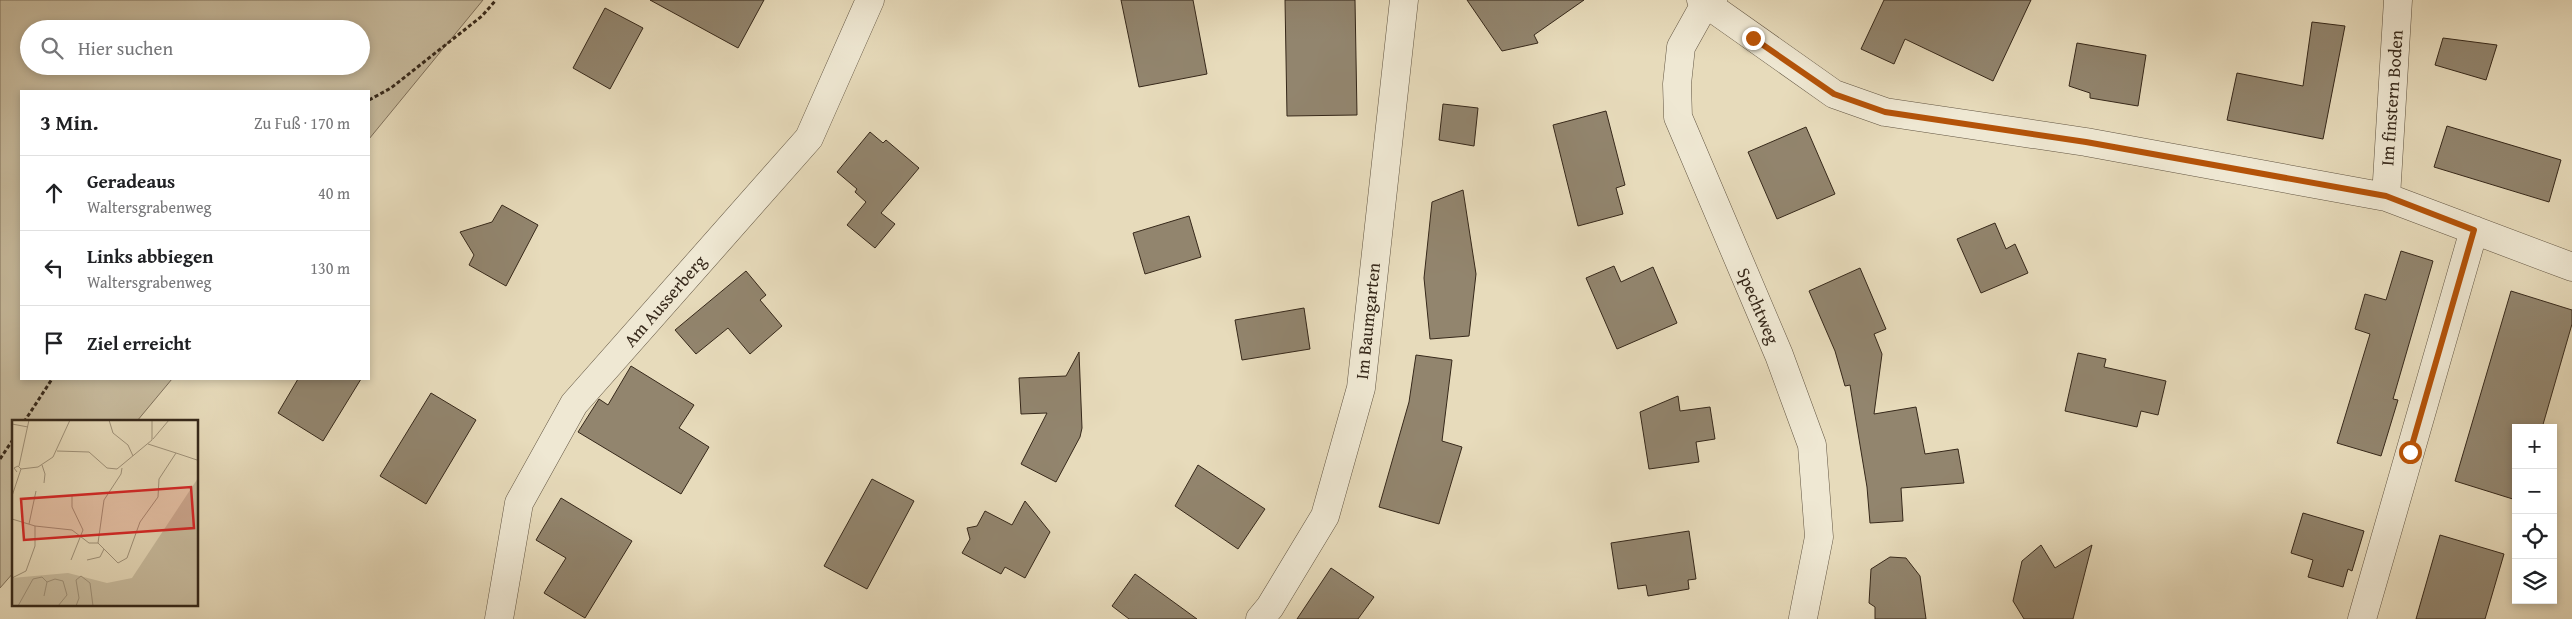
<!DOCTYPE html>
<html lang="de">
<meta charset="utf-8">
<style>
:root{--surface:#fff;--page:#f6f6f6;--text:#202124;--muted:#757577;--line:#e0e0e0}
body{margin:0;font-family:"Gentium Book Plus",serif;background:var(--page);color:var(--text)}
.controls{position:absolute;right:15px;bottom:15px;display:grid;overflow:hidden;border-radius:0px;box-shadow:0 2px 8px #0003}
.controls button{width:45px;height:45px;display:grid;place-items:center;padding:0;border:0;border-bottom:1px solid var(--line);background:var(--surface);color:var(--text);font:25px sans-serif}
.stop{position:absolute;width:15px;height:15px;margin:-11px;border:4px solid #b45309;border-radius:50%;background:#fff}
.stop.end{background:#b45309;border-color:#fff;box-shadow:0 1px 5px #0008}
.list{margin:0;padding:0;list-style:none}
h2{display:flex;justify-content:space-between;align-items:center;height:65px;margin:0;padding:0 20px;font-size:21px}
h2 small{font-size:16px;font-weight:400;color:var(--muted)}
.list li{display:grid;grid-template-columns:32px 1fr auto;gap:15px;align-items:center;box-sizing:border-box;height:75px;padding:0 20px;border-top:1px solid var(--line)}
.list b{display:block;font-size:19px;white-space:nowrap}
.list p{margin:0;font-size:16px;white-space:nowrap;color:var(--muted)}
.list em{font-size:16px;font-style:normal;color:var(--muted)}
.icon{flex:none;width:28px;height:28px;fill:none;stroke:currentColor;stroke-width:2;stroke-linecap:round;stroke-linejoin:round}
.map{position:relative;flex:none;width:2572px;height:619px;overflow:hidden}
.search{position:absolute;background:var(--surface);box-shadow:0 2px 8px #0003;left:20px;top:20px;width:350px;height:55px;display:flex;align-items:center;gap:12px;box-sizing:border-box;padding:0 18px;border-radius:28px;color:var(--muted);font-size:19px}
.panel{position:absolute;background:var(--surface);box-shadow:0 2px 8px #0003;left:20px;top:90px;width:350px;height:290px;border-radius:0px}
.map>svg:first-child{display:block}
.green{fill:#c9bda0;stroke:#80725d;fill-rule:evenodd}
.building{fill:#92856e;stroke:#36281a}
.lines{fill:none;stroke-linecap:round;stroke-linejoin:round}
.minor-casing{stroke:#625542;stroke-width:29}
.path{stroke:#36281a;stroke-width:3;stroke-dasharray:4 2.5;stroke-linecap:butt}
.minor{stroke:#efe8d3;stroke-width:28}
.route{stroke:#b45309;stroke-width:6}
.labels{text-anchor:middle;stroke-width:4;stroke-linejoin:round;paint-order:stroke}
.street-label{font-size:18px;fill:#36281a;stroke:#efe8d3}
.inset-road{fill:none;stroke:#a0937b;stroke-width:1}
.view{fill:#d62828;fill-opacity:0.15;stroke:#d62828;stroke-width:2.5}
.inset-edge{fill:none;stroke:#36281a;stroke-width:2.5}
</style>
<div class="map">
<svg width="2572" height="619" viewBox="0 0 2572 619">
<rect width="100%" height="100%" fill="#e7dbbb"/>
<filter id="stains"><feTurbulence type="fractalNoise" baseFrequency=".004" numOctaves="4"/><feColorMatrix values="0 0 0 0 .2 0 0 0 0 .09 0 0 0 0 .02 0 0 0 .5 -.17"/></filter>
<radialGradient id="worn" r=".72"><stop offset=".6" stop-color="#630" stop-opacity="0"/><stop offset="1" stop-color="#630" stop-opacity=".3"/></radialGradient>
<path class="green" d="M 0,0 L 483,0 L 369,139 L 369,91 L 21,91 L 21,379 L 172,379 L 137,421 L 14,422 L 14,572 L 0,588 ZM 29,29 L 361,29 L 361,66 L 29,66 Z"/>
<path class="building" d="M 650,0 L 764,0 L 738,48 Z
M 1121,0 L 1193,0 L 1207,74 L 1139,87 Z
M 1285,0 L 1355,0 L 1357,115 L 1287,116 Z
M 1467,0 L 1584,0 L 1534,35 L 1538,43 L 1502,51 Z
M 1884,0 L 2031,0 L 1993,81 L 1905,39 L 1894,64 L 1861,49 Z
M 605,8 L 643,28 L 610,89 L 573,68 Z
M 2312,22 L 2345,26 L 2323,139 L 2227,120 L 2237,73 L 2303,86 Z
M 2443,38 L 2497,45 L 2486,80 L 2435,65 Z
M 2077,43 L 2146,55 L 2138,106 L 2090,98 L 2090,93 L 2069,86 Z
M 1443,104 L 1478,108 L 1474,146 L 1439,140 Z
M 1606,111 L 1625,185 L 1616,188 L 1623,214 L 1578,226 L 1553,125 Z
M 2447,126 L 2561,160 L 2549,202 L 2434,167 Z
M 1806,127 L 1835,194 L 1777,219 L 1748,152 Z
M 870,132 L 883,143 L 886,140 L 919,168 L 881,213 L 895,224 L 875,248 L 847,225 L 866,202 L 855,192 L 857,189 L 837,172 Z
M 1463,190 L 1476,274 L 1469,336 L 1430,339 L 1424,278 L 1432,202 Z
M 502,205 L 538,225 L 506,286 L 469,265 L 474,255 L 460,232 L 492,222 Z
M 1189,216 L 1201,257 L 1145,274 L 1133,233 Z
M 1995,223 L 2006,249 L 2015,244 L 2028,273 L 1981,293 L 1957,239 Z
M 2401,251 L 2433,261 L 2393,399 L 2398,400 L 2381,456 L 2337,443 L 2370,334 L 2355,329 L 2365,294 L 2386,300 Z
M 1614,266 L 1621,282 L 1653,267 L 1677,323 L 1617,349 L 1586,278 Z
M 1860,268 L 1886,329 L 1874,334 L 1882,354 L 1874,414 L 1916,407 L 1925,454 L 1958,449 L 1964,483 L 1901,488 L 1903,521 L 1870,523 L 1867,487 L 1850,385 L 1845,386 L 1835,351 L 1809,291 Z
M 746,271 L 766,295 L 760,300 L 782,326 L 750,354 L 728,328 L 696,354 L 675,330 Z
M 2511,291 L 2572,310 L 2572,324 L 2542,428 L 2516,428 L 2516,500 L 2455,481 Z
M 1304,308 L 1310,349 L 1242,360 L 1235,320 Z
M 1079,352 L 1082,428 L 1080,437 L 1056,482 L 1021,464 L 1047,413 L 1021,414 L 1019,378 L 1066,376 Z
M 2078,353 L 2106,359 L 2104,367 L 2166,381 L 2158,415 L 2141,411 L 2137,427 L 2065,411 Z
M 1416,355 L 1452,360 L 1442,441 L 1462,447 L 1439,524 L 1379,507 L 1409,402 Z
M 631,366 L 694,405 L 679,428 L 709,447 L 681,494 L 578,432 L 599,399 L 608,405 Z
M 298,379 L 361,379 L 323,441 L 278,413 Z
M 431,393 L 476,420 L 426,504 L 380,476 Z
M 1678,396 L 1680,411 L 1710,407 L 1715,439 L 1696,442 L 1699,462 L 1649,469 L 1640,412 Z
M 1198,465 L 1265,509 L 1238,549 L 1175,506 Z
M 872,479 L 914,501 L 867,589 L 824,566 Z
M 561,498 L 632,541 L 585,618 L 544,593 L 566,558 L 536,540 Z
M 1025,501 L 1050,532 L 1025,578 L 1005,567 L 1001,574 L 962,553 L 970,539 L 967,528 L 977,526 L 985,511 L 1012,525 Z
M 2303,513 L 2364,531 L 2352,571 L 2348,569 L 2343,587 L 2308,577 L 2313,560 L 2291,553 Z
M 1689,531 L 1696,579 L 1688,580 L 1689,589 L 1648,596 L 1646,585 L 1618,589 L 1611,543 Z
M 2440,535 L 2504,554 L 2485,619 L 2416,619 Z
M 2041,545 L 2055,568 L 2092,545 L 2073,619 L 2024,619 L 2013,601 L 2022,561 Z
M 1890,557 L 1906,558 L 1920,576 L 1926,619 L 1875,619 L 1875,607 L 1869,603 L 1871,569 Z
M 1331,568 L 1374,597 L 1358,619 L 1297,619 Z
M 1135,574 L 1197,619 L 1129,619 L 1112,606 Z"/>
<g class="lines">
<g class="minor-casing">
<path id="minor" d="M 1701,0 L 1834,94 L 1885,112 L 2086,142 L 2386,197 L 2572,267
M 1713,0 L 1705,4 L 1681,47 L 1677,84 L 1678,117 L 1779,355 L 1812,445 L 1819,537 L 1803,618
M 2386,197 L 2398,0
M 499,619 L 519,503 L 574,404 L 809,138 L 870,0
M 1260,619 L 1270,607 L 1325,516 L 1361,388 L 1404,0
M 2362,619 L 2474,230"/>
</g>
<path class="path" d="M 369,100 L 391,88 L 482,16 L 496,0
M 24,422 L 52,379
M 0,459 L 14,438"/>
<use href="#minor" class="minor"/>
</g>
<g class="lines">
<path class="route" d="M 1753,38 L 1834,94 L 1885,112 L 2086,142 L 2386,196 L 2474,230 L 2410,452"/>
</g>
<g class="labels">
<g class="street-label">
<text transform="translate(2392 98) rotate(-86)" y="6">Im finstern Boden</text>
<text transform="translate(665 301) rotate(-49)" y="6">Am Ausserberg</text>
<text transform="translate(1758 306) rotate(67)" y="6">Spechtweg</text>
<text transform="translate(1368 321) rotate(-84)" y="6">Im Baumgarten</text>
</g>
</g>
<g transform="translate(12 420)">
<rect width="186" height="186" fill="#e7dbbb"/>
<path d="M 186,58 L 186,186 L 0,186 L 0,158 L 56,153 L 95,163 L 120,158 Z" fill="#c9bda0"/>
<path class="inset-road" d="M 97,0 L 101,13 L 116,25 L 121,36M 0,4 L 16,7M 141,19 L 157,0M 45,31 L 77,32 L 95,48 L 105,49 L 140,20 L 140,0M 164,33 L 185,40M 30,45 L 33,54 L 32,63M 7,46 L 17,0M 9,49 L 26,47 L 41,37 L 58,0M 0,76 L 9,49 L 6,46 L 2,48 L 5,52M 0,99 L 23,106 L 60,110 L 77,123 L 86,123M 17,104 L 24,71M 86,123 L 106,143 L 115,138 L 128,102 L 146,77 L 147,59 L 164,33 L 136,24M 86,123 L 92,80 L 109,54 L 110,48M 59,140 L 71,110 L 60,87 L 60,75M 75,140 L 88,137 L 92,129M 0,158 L 14,151 L 23,126 L 23,106M 32,176 L 35,162 L 43,159 L 51,161 L 55,175 L 46,186M 6,186 L 21,159 L 30,157 L 35,162M 64,186 L 67,178 L 64,160 L 69,156 L 78,163 L 81,186"/>
<path class="view" d="M 179,67 L 182,108 L 12,120 L 9,79 Z"/>
<rect width="186" height="186" class="inset-edge"/>
</g>
<rect width="100%" height="100%" filter="url(#stains)"/>
<rect width="100%" height="100%" fill="url(#worn)"/>
</svg>
<div class="controls">
<button>+</button>
<button>−</button>
<button><svg class="icon" aria-label="locate" viewBox="0 0 24 24"><circle cx="12" cy="12" r="6"/><path d="M12 2v4M12 18v4M2 12h4M18 12h4"/></svg></button>
<button><svg class="icon" aria-label="layers" viewBox="0 0 24 24"><path d="M12 4l9 5-9 5-9-5zM3 14l9 5 9-5"/></svg></button>
</div>
<div class="stop" style="left:2410px;top:452px"></div>
<div class="stop end" style="left:1753px;top:38px"></div>
<div class="search"><svg class="icon" aria-label="search" viewBox="0 0 24 24"><circle cx="10" cy="10" r="6"/><path d="M15 15l6 6"/></svg>Hier suchen</div>
<section class="panel">
<h2>3 Min.<small>Zu Fuß · 170 m</small></h2>
<ul class="list">
<li><svg class="icon" aria-label="ahead" viewBox="0 0 24 24"><path d="M12 20V5M6 11l6-6 6 6"/></svg><div><b>Geradeaus</b><p>Waltersgrabenweg</p></div><em>40 m</em></li>
<li><svg class="icon" aria-label="left" viewBox="0 0 24 24"><path d="M17 20v-9H6M10 6l-5 5 5 5"/></svg><div><b>Links abbiegen</b><p>Waltersgrabenweg</p></div><em>130 m</em></li>
<li><svg class="icon" aria-label="arrive" viewBox="0 0 24 24"><path d="M6 21V4h12l-3 4 3 4H6"/></svg><div><b>Ziel erreicht</b></div></li>
</ul>
</section>
</div>
